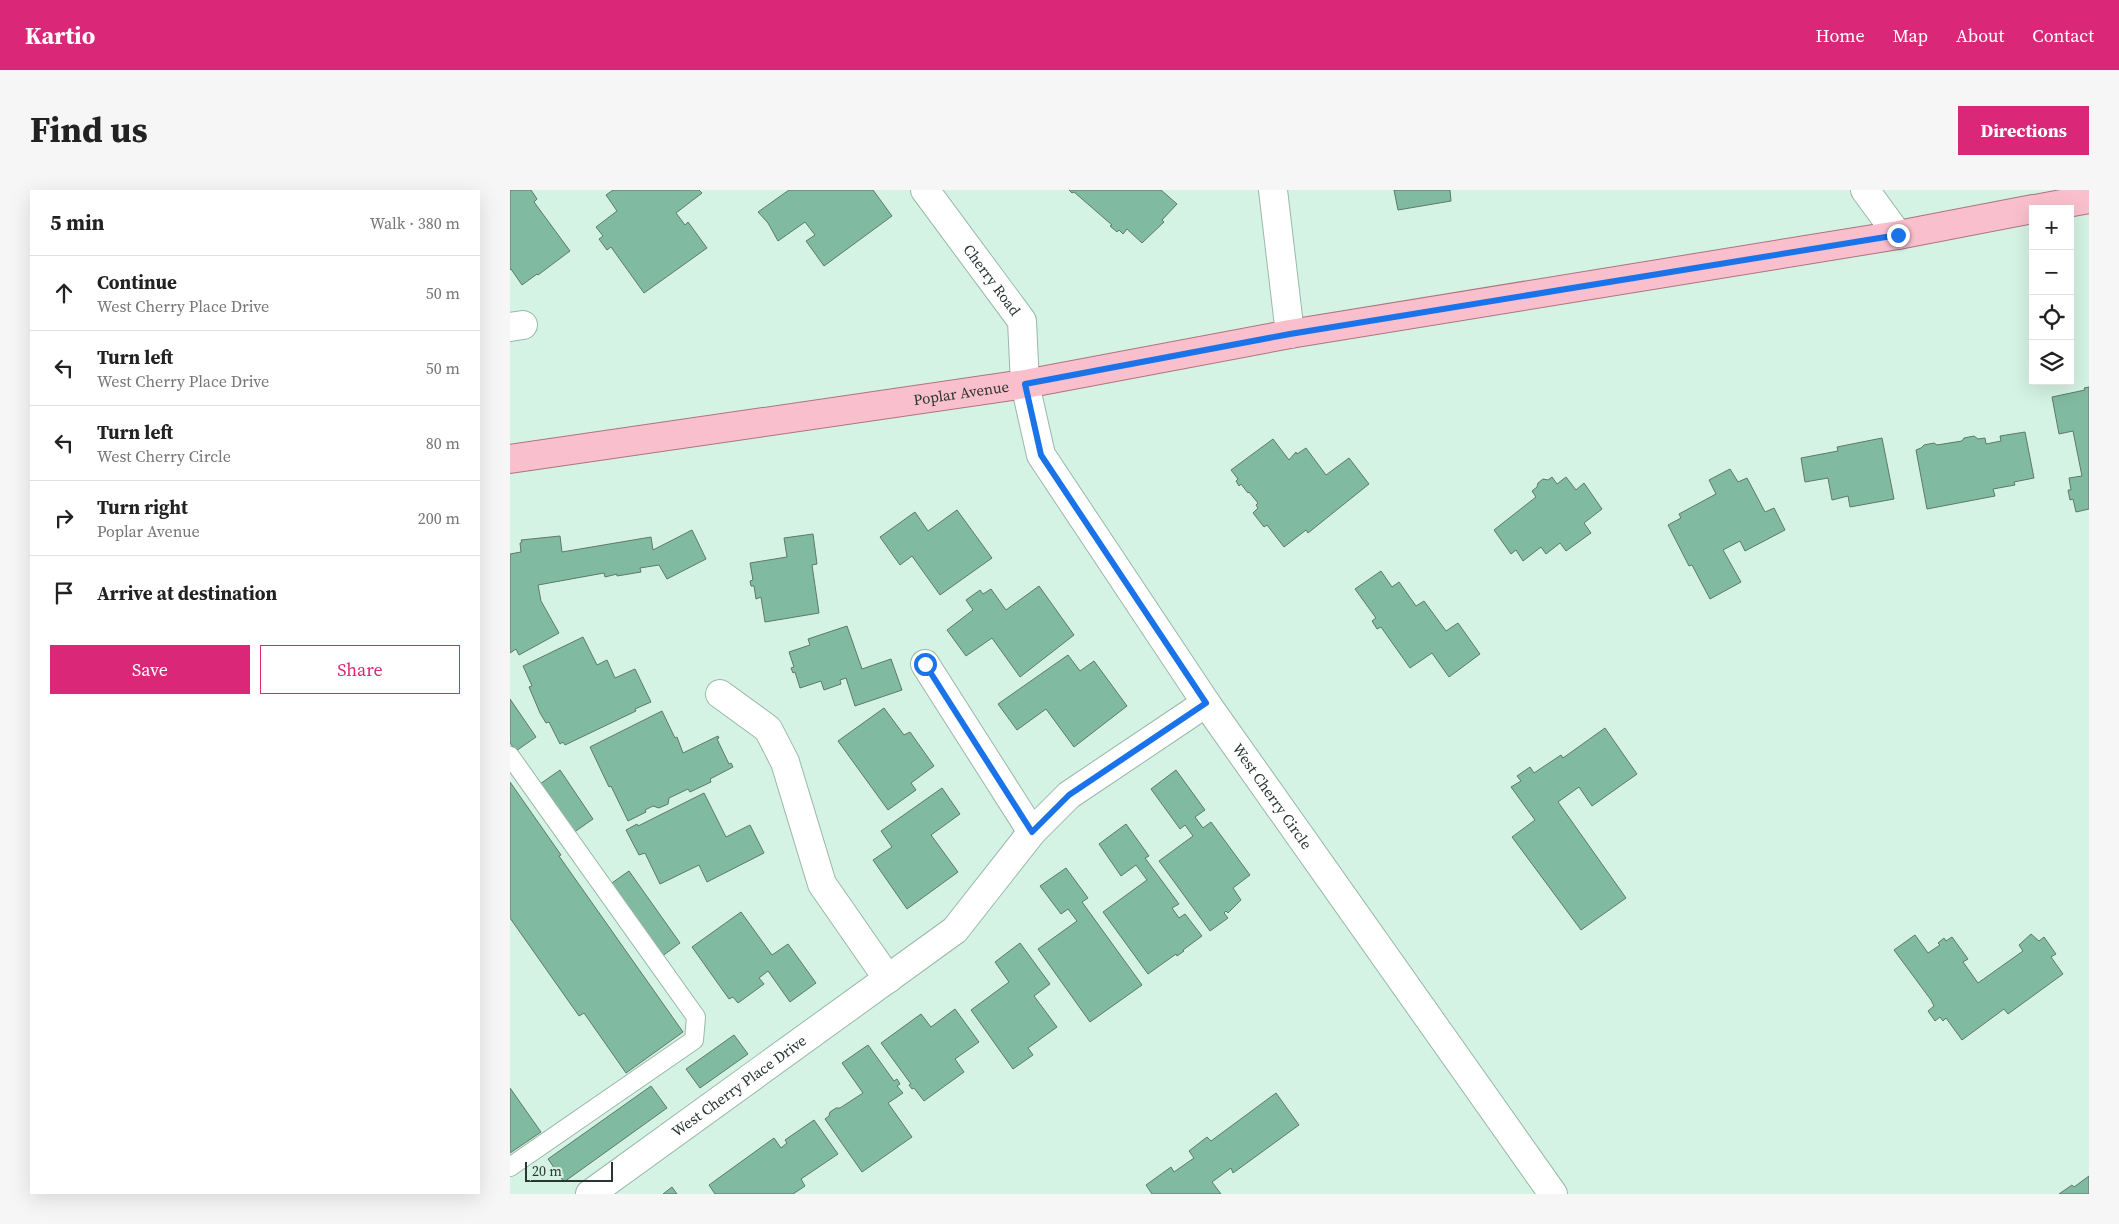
<!DOCTYPE html>
<meta charset="utf-8">
<style>
:root{--surface:#fff;--page:#f6f6f6;--text:#222;--muted:#767676;--line:#e0e0e0;--accent:#db2777}
body{margin:0;font-family:"Source Serif 4",serif;background:var(--page);color:var(--text)}
.controls{position:absolute;right:15px;top:15px;display:grid;overflow:hidden;border-radius:0px;box-shadow:0 5px 20px #0002}
.controls button{width:45px;height:45px;display:grid;place-items:center;padding:0;border:0;border-bottom:1px solid var(--line);background:var(--surface);color:var(--text);font:25px sans-serif}
.scale{position:absolute;left:15px;bottom:12px;width:88px;box-sizing:border-box;padding-left:5px;border:2px solid #2a3630;border-top:0;font-size:14px;line-height:18px;white-space:nowrap;color:#2a3630;-webkit-text-stroke:4px #d4f3e4;paint-order:stroke}
.stop{position:absolute;width:15px;height:15px;margin:-11px;border:4px solid #1a73e8;border-radius:50%;background:#fff}
.stop.end{background:#1a73e8;border-color:#fff;box-shadow:0 1px 5px #0008}
.list{margin:0;padding:0;list-style:none}
h2{display:flex;justify-content:space-between;align-items:center;height:65px;margin:0;padding:0 20px;font-size:21px}
h2 small{font-size:16px;font-weight:400;color:var(--muted)}
.list li{display:grid;grid-template-columns:32px 1fr auto;gap:15px;align-items:center;box-sizing:border-box;height:75px;padding:0 20px;border-top:1px solid var(--line)}
.list b{display:block;font-size:19px;white-space:nowrap}
.list p{margin:0;font-size:16px;white-space:nowrap;color:var(--muted)}
.list em{font-size:16px;font-style:normal;color:var(--muted)}
.actions{display:flex;gap:10px;padding:15px 20px}
.actions a{flex:1;padding:11px 0;border:1px solid var(--accent);border-radius:0px;text-align:center;font-size:18px;color:var(--accent)}
.actions .main{background:var(--accent);color:#fff}
.icon{flex:none;width:28px;height:28px;fill:none;stroke:currentColor;stroke-width:2;stroke-linecap:round;stroke-linejoin:round}
.map{position:relative;flex:none;width:1579px;height:1004px;overflow:hidden;border-radius:0px}
header{display:flex;align-items:center;gap:30px;box-sizing:border-box;height:70px;padding:0 25px;background:var(--accent);color:#fff}
header strong{font-size:24px}
nav{display:flex;gap:28px;margin-inline-start:auto;font-size:18px}
.intro{display:flex;align-items:center;justify-content:space-between;box-sizing:border-box;height:120px;padding:0 30px}
h1{margin:0;font-size:35px}
.button{padding:12px 22px;border-radius:0px;background:var(--accent);color:#fff;font-size:18px;font-weight:700}
main{display:flex;gap:30px;padding:0 30px}
aside{flex:1;background:var(--surface);border-radius:0px;box-shadow:0 5px 20px #0002}
.map>svg:first-child{display:block}
.building{fill:#80baa0;stroke:#5e796c}
.lines{fill:none;stroke-linecap:round;stroke-linejoin:round}
.service-casing{stroke:#9ab7a9;stroke-width:20}
.minor-casing{stroke:#9ab7a9;stroke-width:30}
.primary-casing{stroke:#ae7381;stroke-width:30}
.service{stroke:#fff;stroke-width:18}
.minor{stroke:#fff;stroke-width:28}
.primary{stroke:#f9bfcd;stroke-width:28}
.route{stroke:#1a73e8;stroke-width:6}
.labels{text-anchor:middle;stroke-width:4;stroke-linejoin:round;paint-order:stroke}
.street-label{font-size:15px;fill:#2a3630;stroke:#d4f3e4}
</style>
<header>
<strong>Kartio</strong>
<nav><a>Home</a><a>Map</a><a>About</a><a>Contact</a></nav>
</header>
<div class="intro"><h1>Find us</h1><a class="button">Directions</a></div>
<main>
<aside>
<h2>5 min<small>Walk · 380 m</small></h2>
<ul class="list">
<li><svg class="icon" aria-label="ahead" viewBox="0 0 24 24"><path d="M12 20V5M6 11l6-6 6 6"/></svg><div><b>Continue</b><p>West Cherry Place Drive</p></div><em>50 m</em></li>
<li><svg class="icon" aria-label="left" viewBox="0 0 24 24"><path d="M17 20v-9H6M10 6l-5 5 5 5"/></svg><div><b>Turn left</b><p>West Cherry Place Drive</p></div><em>50 m</em></li>
<li><svg class="icon" aria-label="left" viewBox="0 0 24 24"><path d="M17 20v-9H6M10 6l-5 5 5 5"/></svg><div><b>Turn left</b><p>West Cherry Circle</p></div><em>80 m</em></li>
<li><svg class="icon" aria-label="right" viewBox="0 0 24 24"><path d="M7 20v-9h11M14 6l5 5-5 5"/></svg><div><b>Turn right</b><p>Poplar Avenue</p></div><em>200 m</em></li>
<li><svg class="icon" aria-label="arrive" viewBox="0 0 24 24"><path d="M6 21V4h12l-3 4 3 4H6"/></svg><div><b>Arrive at destination</b></div></li>
</ul>
<div class="actions"><a class="main">Save</a><a>Share</a></div>
</aside>
<div class="map">
<svg width="1579" height="1004" viewBox="0 0 1579 1004">
<rect width="100%" height="100%" fill="#d4f3e4"/>
<path class="building" d="M 0,0 L 21,0 L 27,9 L 24,12 L 60,61 L 28,85 L 27,84 L 12,95 L 1,79 L 0,80 Z
M 103,0 L 189,0 L 192,3 L 166,23 L 175,35 L 178,32 L 197,58 L 134,103 L 101,57 L 97,60 L 89,49 L 93,46 L 86,37 L 107,21 L 96,5 Z
M 279,0 L 363,0 L 382,26 L 314,76 L 296,51 L 305,45 L 295,32 L 268,51 L 258,33 L 248,22 Z
M 559,0 L 651,0 L 667,14 L 652,30 L 654,32 L 632,53 L 617,39 L 613,44 L 609,40 L 607,42 L 600,36 L 602,35 L 564,2 L 562,3 Z
M 884,0 L 940,0 L 941,11 L 888,20 Z
M 1579,197 L 1579,319 L 1566,322 L 1563,309 L 1560,310 L 1558,300 L 1561,300 L 1559,288 L 1572,286 L 1563,241 L 1549,244 L 1542,207 L 1575,200 L 1574,198 Z
M 1515,242 L 1524,288 L 1504,292 L 1505,295 L 1483,299 L 1485,306 L 1417,319 L 1406,260 L 1411,258 L 1414,255 L 1424,253 L 1427,255 L 1452,251 L 1454,248 L 1464,246 L 1468,249 L 1475,248 L 1476,254 L 1491,251 L 1490,246 Z
M 1372,248 L 1384,309 L 1340,317 L 1338,306 L 1322,310 L 1318,288 L 1295,292 L 1291,268 L 1328,261 L 1327,257 Z
M 763,249 L 779,270 L 786,262 L 787,264 L 796,258 L 816,285 L 839,268 L 859,294 L 798,343 L 796,340 L 774,357 L 757,335 L 754,337 L 743,323 L 748,318 L 746,315 L 748,313 L 739,302 L 738,303 L 731,294 L 729,296 L 726,291 L 728,289 L 721,280 Z
M 1220,279 L 1228,292 L 1237,288 L 1255,322 L 1264,318 L 1275,340 L 1235,361 L 1230,351 L 1213,360 L 1231,392 L 1200,409 L 1182,375 L 1179,376 L 1158,335 L 1171,328 L 1169,324 L 1206,304 L 1199,290 Z
M 1042,287 L 1047,294 L 1056,287 L 1066,300 L 1074,293 L 1092,319 L 1074,333 L 1081,343 L 1056,361 L 1050,353 L 1036,364 L 1031,357 L 1013,371 L 1006,360 L 1001,364 L 984,340 L 1026,307 L 1022,301 L 1027,297 L 1028,293 L 1033,289 L 1038,290 Z
M 447,320 L 482,368 L 430,405 L 402,366 L 390,375 L 370,347 L 405,322 L 418,341 Z
M 182,340 L 196,369 L 157,389 L 149,375 L 130,378 L 131,382 L 107,386 L 107,384 L 95,387 L 94,383 L 28,395 L 31,411 L 49,443 L 9,465 L 6,459 L 0,463 L 0,364 L 11,362 L 10,353 L 12,352 L 11,350 L 50,346 L 52,362 L 141,347 L 143,360 Z
M 303,344 L 307,374 L 302,375 L 309,423 L 255,432 L 251,407 L 246,409 L 244,396 L 241,396 L 240,391 L 243,390 L 240,373 L 277,367 L 274,348 Z
M 871,381 L 882,397 L 889,392 L 906,416 L 914,411 L 936,441 L 948,433 L 970,464 L 939,487 L 922,463 L 900,478 L 871,437 L 867,439 L 862,431 L 866,428 L 845,399 Z
M 529,396 L 564,445 L 510,487 L 482,448 L 456,466 L 437,440 L 463,420 L 456,410 L 470,400 L 473,404 L 481,399 L 496,420 Z
M 337,436 L 352,479 L 381,469 L 392,500 L 345,516 L 336,488 L 330,490 L 331,494 L 314,500 L 311,491 L 290,498 L 285,482 L 283,483 L 281,478 L 284,477 L 279,462 L 300,455 L 298,449 Z
M 73,447 L 87,475 L 97,470 L 105,488 L 125,479 L 141,512 L 125,519 L 126,521 L 55,555 L 53,552 L 50,554 L 39,532 L 36,533 L 30,523 L 19,497 L 22,496 L 13,476 Z
M 558,465 L 570,481 L 584,471 L 617,516 L 564,557 L 536,519 L 507,540 L 488,514 Z
M 0,509 L 26,547 L 6,561 L 0,553 Z
M 374,518 L 394,545 L 400,542 L 424,576 L 401,593 L 406,600 L 378,620 L 328,551 Z
M 152,521 L 165,548 L 167,547 L 173,563 L 208,546 L 209,548 L 207,549 L 219,574 L 221,573 L 223,577 L 200,589 L 201,592 L 180,602 L 178,599 L 159,608 L 158,614 L 149,618 L 143,616 L 135,620 L 136,622 L 118,631 L 101,596 L 99,597 L 80,557 Z
M 1095,538 L 1127,584 L 1082,616 L 1069,597 L 1048,612 L 1116,708 L 1071,740 L 1002,647 L 1025,630 L 1001,597 L 1011,591 L 1007,586 L 1020,577 L 1024,583 L 1051,565 L 1053,568 Z
M 50,580 L 83,629 L 63,643 L 30,594 Z
M 666,580 L 695,620 L 685,627 L 693,638 L 701,632 L 740,685 L 723,698 L 731,710 L 718,723 L 716,721 L 714,723 L 718,728 L 700,741 L 649,671 L 683,646 L 675,635 L 670,639 L 641,599 Z
M 0,592 L 51,665 L 49,666 L 173,842 L 116,883 L 74,823 L 69,826 L 0,728 Z
M 432,598 L 450,624 L 421,645 L 448,682 L 397,719 L 363,670 L 382,657 L 371,641 Z
M 194,603 L 216,647 L 240,635 L 254,663 L 197,692 L 189,675 L 150,694 L 135,663 L 129,665 L 116,640 L 127,634 L 128,636 Z
M 616,634 L 639,666 L 635,668 L 669,714 L 662,718 L 669,728 L 675,724 L 692,746 L 673,760 L 674,761 L 667,766 L 666,764 L 638,784 L 593,722 L 637,690 L 626,675 L 611,686 L 589,654 Z
M 556,678 L 578,708 L 572,712 L 632,795 L 580,832 L 528,759 L 567,731 L 558,719 L 551,724 L 530,696 Z
M 119,681 L 170,753 L 151,767 L 99,695 Z
M 231,722 L 262,765 L 278,754 L 306,793 L 280,812 L 258,781 L 249,788 L 254,794 L 228,813 L 223,807 L 219,809 L 182,757 Z
M 1521,744 L 1529,751 L 1534,747 L 1546,764 L 1541,767 L 1553,784 L 1498,824 L 1494,819 L 1452,850 L 1436,828 L 1433,831 L 1430,827 L 1425,831 L 1418,821 L 1424,816 L 1421,810 L 1384,760 L 1405,745 L 1418,763 L 1430,755 L 1428,753 L 1434,748 L 1436,751 L 1442,747 L 1458,769 L 1453,772 L 1468,793 L 1513,761 L 1509,755 Z
M 510,753 L 540,794 L 524,806 L 547,837 L 518,858 L 523,865 L 503,879 L 461,820 L 499,792 L 485,772 Z
M 445,819 L 469,852 L 445,869 L 454,882 L 414,911 L 404,898 L 402,899 L 399,895 L 401,894 L 371,853 L 411,824 L 421,837 Z
M 224,845 L 238,864 L 190,898 L 176,879 Z
M 358,855 L 384,891 L 387,889 L 390,894 L 387,896 L 393,903 L 378,913 L 402,947 L 352,982 L 315,929 L 319,926 L 320,922 L 326,918 L 330,918 L 353,903 L 332,873 Z
M 141,896 L 157,918 L 54,992 L 38,969 Z
M 0,898 L 31,942 L 0,963 Z
M 766,903 L 789,935 L 723,983 L 721,978 L 702,992 L 711,1004 L 642,1004 L 636,995 L 661,977 L 664,982 L 684,968 L 679,961 L 697,947 L 701,951 Z
M 304,930 L 328,964 L 291,989 L 295,996 L 283,1004 L 205,1004 L 199,995 L 264,948 L 271,958 L 277,953 L 275,950 Z
M 1579,986 L 1579,1004 L 1549,1004 L 1562,995 L 1564,997 Z
M 162,997 L 167,1004 L 153,1004 Z"/>
<g class="lines">
<g class="service-casing">
<path id="service" d="M 0,566 L 186,827 L 184,850 L 0,977"/>
</g>
<g class="minor-casing">
<g id="minor">
<path id="s1" d="M 415,0 L 512,131 L 515,194 L 531,265 L 696,513 L 1043,1004"/>
<path d="M 763,0 L 780,144"/>
<path d="M 1355,0 L 1388,45"/>
<path d="M 0,137 L 13,135"/>
<path d="M 415,474 L 522,642"/>
<path d="M 210,504 L 258,539 L 275,572 L 312,694 L 378,789"/>
<path id="s2" d="M 80,1004 L 445,740 L 522,642 L 559,605 L 696,513"/>
</g>
</g>
<g class="primary-casing">
<g id="primary">
<path d="M 1525,19 L 1579,9"/>
<path id="s3" d="M 0,269 L 515,194 L 780,144 L 1388,45 L 1523,19"/>
</g>
</g>
<use href="#service" class="service"/>
<use href="#minor" class="minor"/>
<use href="#primary" class="primary"/>
</g>
<g class="lines">
<path class="route" d="M 415,474 L 522,642 L 559,605 L 696,513 L 531,265 L 515,194 L 780,144 L 1388,45"/>
</g>
<g class="labels">
<g class="street-label">
<text dy="5" stroke="none"><textPath href="#s1" startOffset="112">Cherry Road</textPath></text>
<text dy="5" stroke="none"><textPath href="#s3" startOffset="456">Poplar Avenue</textPath></text>
<text dy="5" stroke="none"><textPath href="#s1" startOffset="711">West Cherry Circle</textPath></text>
<text dy="5" stroke="none"><textPath href="#s2" startOffset="184">West Cherry Place Drive</textPath></text>
</g>
</g>
</svg>
<div class="controls">
<button>+</button>
<button>−</button>
<button><svg class="icon" aria-label="locate" viewBox="0 0 24 24"><circle cx="12" cy="12" r="6"/><path d="M12 2v4M12 18v4M2 12h4M18 12h4"/></svg></button>
<button><svg class="icon" aria-label="layers" viewBox="0 0 24 24"><path d="M12 4l9 5-9 5-9-5zM3 14l9 5 9-5"/></svg></button>
</div>
<div class="scale">20 m</div>
<div class="stop" style="left:415px;top:474px"></div>
<div class="stop end" style="left:1388px;top:45px"></div>
</div>
</main>
